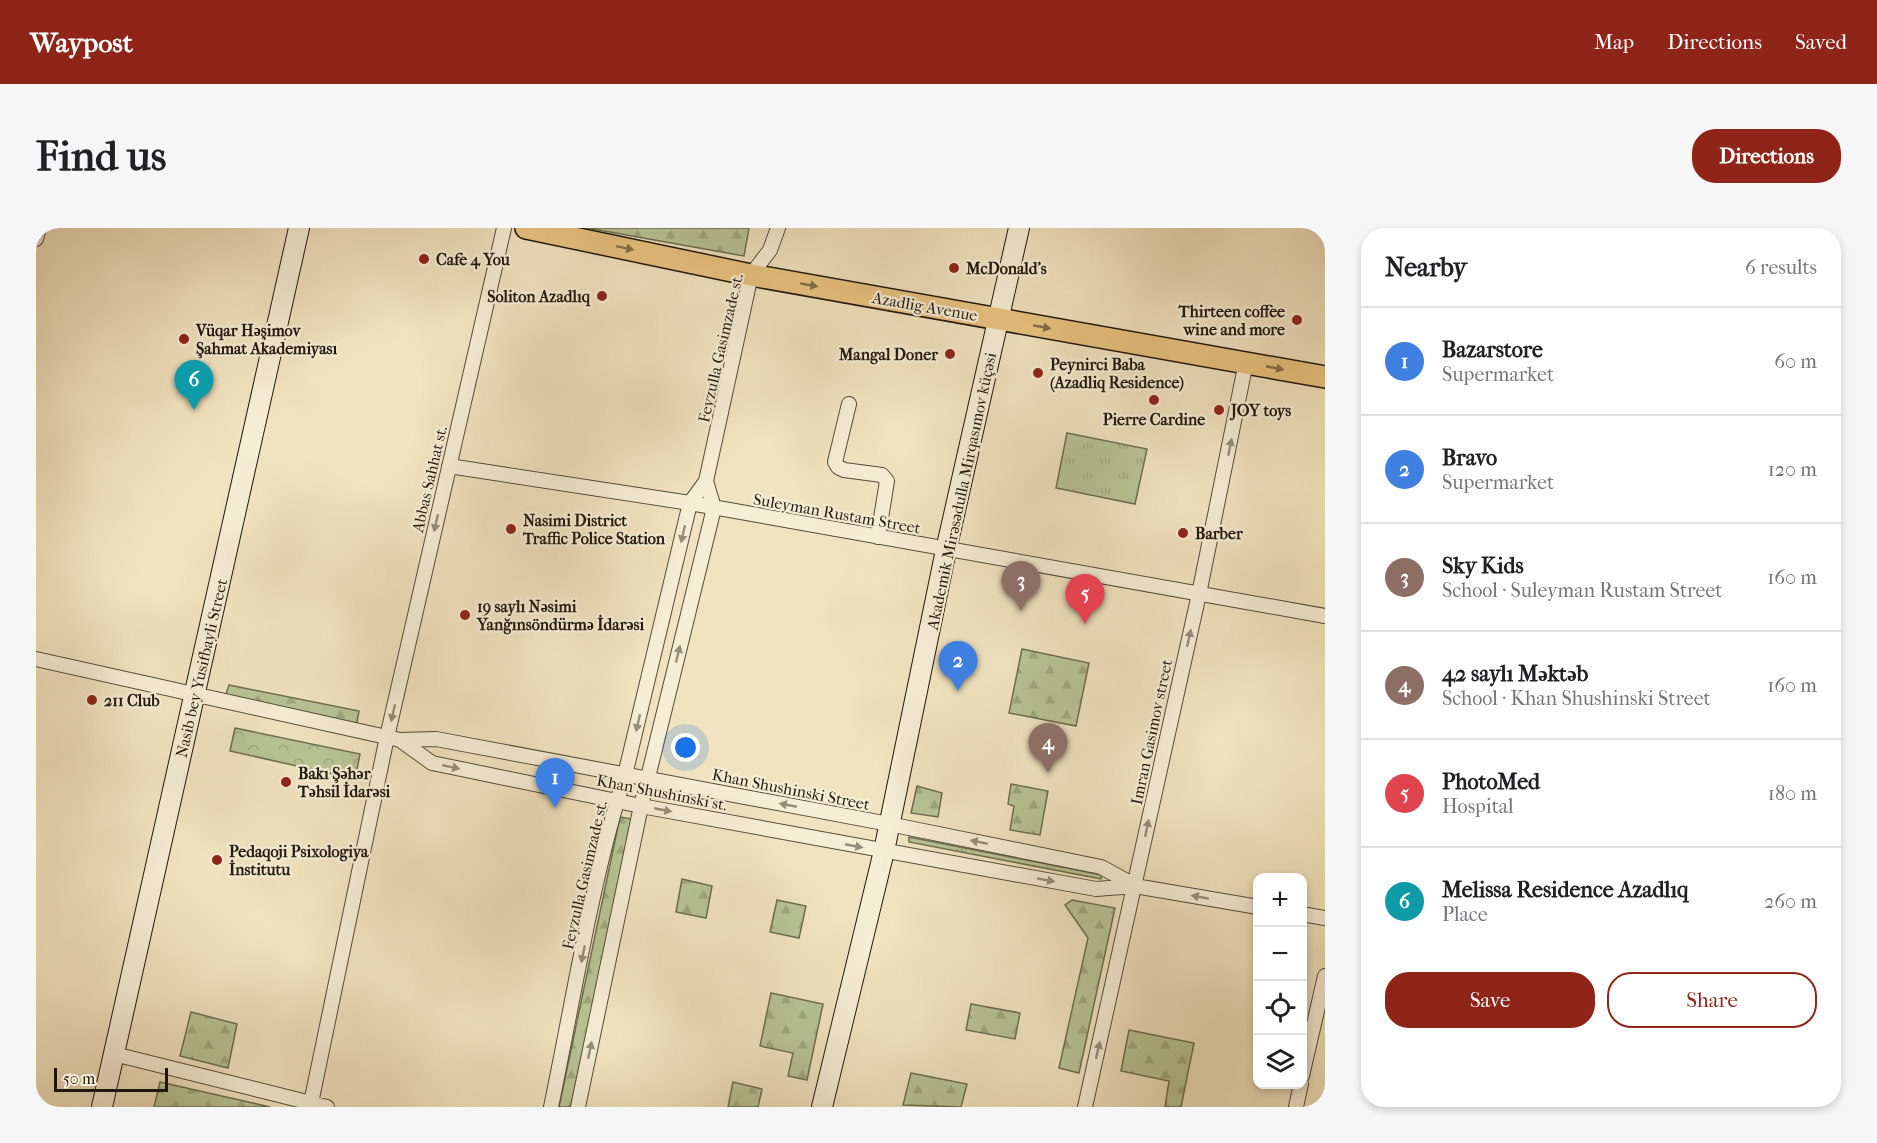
<!DOCTYPE html>
<meta charset="utf-8">
<style>
:root{--surface:#fff;--page:#f6f6f6;--text:#202124;--muted:#757577;--line:#e0e0e0;--accent:#8f2418}
body{margin:0;font-family:"IM FELL French Canon",serif;background:var(--page);color:var(--text)}
.controls{position:absolute;right:18px;bottom:18px;display:grid;overflow:hidden;border-radius:12px;box-shadow:0 3px 9px #0003}
.controls button{width:54px;height:54px;display:grid;place-items:center;padding:0;border:0;border-bottom:2px solid var(--line);background:var(--surface);color:var(--text);font:30px sans-serif}
.scale{position:absolute;left:18px;bottom:15px;width:114px;box-sizing:border-box;padding-left:6px;border:3px solid #20180f;border-top:0;font-size:16px;line-height:21px;white-space:nowrap;color:#20180f;-webkit-text-stroke:4px #f6edd5;paint-order:stroke}
.you{position:absolute;left:650px;top:520px;width:21px;height:21px;margin:-15px;border:4px solid #fff;border-radius:50%;background:#1a73e8;box-shadow:0 0 0 9px #1a73e833}
.badge{display:grid;place-items:center;width:39px;height:39px;border-radius:50%;background:var(--accent);color:#fff;font-size:20px;font-weight:700}
.pin{position:absolute;translate:-50% -50px;filter:drop-shadow(0 2px 3px #0008)}
.pin::after{content:'';position:absolute;top:32px;width:21px;height:18px;background:inherit;clip-path:polygon(0 0,100% 0,50% 100%)}
.list{margin:0;padding:0;list-style:none}
h2{display:flex;justify-content:space-between;align-items:center;height:78px;margin:0;padding:0 24px;font-size:26px}
h2 small{font-size:20px;font-weight:400;color:var(--muted)}
.list li{display:grid;grid-template-columns:39px 1fr auto;gap:18px;align-items:center;box-sizing:border-box;height:108px;padding:0 24px;border-top:2px solid var(--line)}
.list b{display:block;font-size:22px;white-space:nowrap}
.list p{margin:0;font-size:20px;white-space:nowrap;color:var(--muted)}
.list em{font-size:20px;font-style:normal;color:var(--muted)}
.actions{display:flex;gap:12px;padding:18px 24px}
.actions a{flex:1;padding:14px 0;border:2px solid var(--accent);border-radius:24px;text-align:center;font-size:21px;color:var(--accent)}
.actions .main{background:var(--accent);color:#fff}
.icon{flex:none;width:33px;height:33px;fill:none;stroke:currentColor;stroke-width:2;stroke-linecap:round;stroke-linejoin:round}
.map{position:relative;flex:none;width:1289px;height:879px;overflow:hidden;border-radius:24px}
header{display:flex;align-items:center;gap:36px;box-sizing:border-box;height:84px;padding:0 30px;background:var(--accent);color:#fff}
header strong{font-size:28px}
nav{display:flex;gap:33px;margin-inline-start:auto;font-size:21px}
.intro{display:flex;align-items:center;justify-content:space-between;box-sizing:border-box;height:144px;padding:0 36px}
h1{margin:0;font-size:42px}
.button{padding:15px 27px;border-radius:24px;background:var(--accent);color:#fff;font-size:21px;font-weight:700}
main{display:flex;gap:36px;padding:0 36px}
aside{flex:1;background:var(--surface);border-radius:24px;box-shadow:0 3px 9px #0003}
.map>svg:first-child{display:block}
.grass{fill:url(#grass-tufts);stroke:#6c6e52;stroke-width:1.5}
.forest{fill:url(#forest-firs);stroke:#6c6e52;stroke-width:1.5}
.park{fill:url(#park-crowns);stroke:#6c6e52;stroke-width:1.5}
.lines{fill:none;stroke-linecap:round;stroke-linejoin:round}
.street-casing{stroke:#544b3b;stroke-width:16}
.secondary-casing{stroke:#20180f;stroke-width:22}
.primary-casing{stroke:#20180f;stroke-width:24}
.street{stroke:#f6edd5;stroke-width:14}
.secondary{stroke:#f6edd5;stroke-width:20}
.primary{stroke:#e8c280;stroke-width:21}
.oneway{fill:#846d48}
.oneway2{fill:#968d7c}
.poi-dot{fill:#8f2418;stroke:#f6edd5;stroke-width:2}
.labels{text-anchor:middle;stroke-width:4.5;stroke-linejoin:round;paint-order:stroke}
.poi-label{font-size:16px;font-weight:bold;fill:#20180f;stroke:#f6edd5;text-anchor:start}
.street-label{font-size:16px;fill:#20180f;stroke:#f6edd5}
</style>
<header>
<strong>Waypost</strong>
<nav><a>Map</a><a>Directions</a><a>Saved</a></nav>
</header>
<div class="intro"><h1>Find us</h1><a class="button">Directions</a></div>
<main>
<div class="map">
<svg width="1289" height="879" viewBox="0 0 1289 879">
<defs>
<pattern id="grass-tufts" width="24" height="20" patternUnits="userSpaceOnUse" patternTransform="scale(1.5)"><rect width="24" height="20" fill="#b7c494"/><path d="M3 7l-1-3M5 7V3M7 7l1-3M15 17l-1-3M17 17v-4M19 17l1-3" fill="none" stroke="#9da87e"/></pattern>
<pattern id="forest-firs" width="22" height="20" patternUnits="userSpaceOnUse" patternTransform="scale(1.5)"><rect width="22" height="20" fill="#b7c494"/><path d="M5 1l3.5 6h-7zM16 11l3.5 6h-7z" fill="#9da87e"/></pattern>
<pattern id="park-crowns" width="20" height="18" patternUnits="userSpaceOnUse" patternTransform="scale(1.5)"><rect width="20" height="18" fill="#b7c494"/><path d="M2 6a3 3 0 1 1 6 0M12 15a3 3 0 1 1 6 0" fill="none" stroke="#9da87e"/></pattern>
</defs>
<rect width="100%" height="100%" fill="#f1e3bf"/>
<filter id="stains"><feTurbulence type="fractalNoise" baseFrequency=".00333" numOctaves="4"/><feColorMatrix values="0 0 0 0 .2 0 0 0 0 .09 0 0 0 0 .02 0 0 0 .5 -.17"/></filter>
<radialGradient id="worn" r=".72"><stop offset=".6" stop-color="#630" stop-opacity="0"/><stop offset="1" stop-color="#630" stop-opacity=".3"/></radialGradient>
<path class="grass" d="M 1031,205 L 1111,221 L 1099,276 L 1020,260 Z
M 873,609 L 1066,647 L 1065,651 L 873,614 Z"/>
<path class="forest" d="M 551,0 L 713,0 L 708,28 Z
M 986,421 L 1053,435 L 1040,498 L 973,485 Z
M 193,457 L 323,483 L 320,500 L 188,472 Z
M 975,556 L 1012,563 L 1004,607 L 974,602 L 978,578 L 972,576 Z
M 881,558 L 906,565 L 902,589 L 875,585 Z
M 584,589 L 596,591 L 535,879 L 523,879 Z
M 646,651 L 676,658 L 670,690 L 640,684 Z
M 741,672 L 770,678 L 763,710 L 734,704 Z
M 1036,672 L 1079,680 L 1043,845 L 1023,840 L 1052,710 L 1029,677 Z
M 735,765 L 787,776 L 771,852 L 752,848 L 757,825 L 724,818 Z
M 935,776 L 984,785 L 979,811 L 930,802 Z
M 155,784 L 201,796 L 192,840 L 144,828 Z
M 1093,802 L 1158,815 L 1145,879 L 1129,879 L 1133,853 L 1085,843 Z
M 875,845 L 931,856 L 925,879 L 867,877 Z
M 124,854 L 234,879 L 118,879 Z
M 697,854 L 726,861 L 722,879 L 692,879 Z"/>
<path class="park" d="M 199,500 L 324,526 L 319,551 L 194,523 Z"/>
<g class="lines">
<g class="street-casing">
<path id="street" d="M 0,11 L 3,0
M 813,176 L 799,234 L 802,239 L 808,242 L 846,247 L 851,253 L 842,309
M 413,238 L 654,275 L 1289,388
M 0,431 L 364,512 L 396,535 L 605,578 L 1060,661 L 1099,658 L 1222,679
M 364,512 L 400,511 L 853,596 L 1065,639 L 1098,657
M 1266,686 L 1289,690
M 78,826 L 291,879
M 1266,848 L 1289,748
M 275,875 L 351,509 L 468,0
M 515,879 C 538,769 555,655 589,547 L 654,275 L 670,253 L 715,47 L 734,22 L 742,0
M 542,879 L 605,578 L 678,280 L 670,253
M 1049,879 L 1163,366 L 1210,134
M 1260,879 L 1265,856"/>
</g>
<g class="secondary-casing">
<path id="secondary" d="M 66,879 L 263,0
M 786,879 L 848,623 L 910,322 L 983,0"/>
</g>
<g class="primary-casing">
<path id="primary" d="M 490,0 L 715,47 L 1289,149"/>
</g>
<use href="#street" class="street"/>
<use href="#secondary" class="secondary"/>
<use href="#primary" class="primary"/>
</g>
<defs><path id="oneway-solid" d="M-6-.8H1V-3.2L6.5 0L1 3.2V.8H-6Z" transform="scale(1.5)"/></defs>
<g class="oneway">
<use href="#oneway-solid" transform="translate(589 20) rotate(12)"/>
<use href="#oneway-solid" transform="translate(773 57) rotate(10)"/>
<use href="#oneway-solid" transform="translate(1006 99) rotate(10)"/>
<use href="#oneway-solid" transform="translate(1239 140) rotate(11)"/>
</g>
<g class="oneway2">
<use href="#oneway-solid" transform="translate(1194 219) rotate(-79)"/>
<use href="#oneway-solid" transform="translate(400 295) rotate(103)"/>
<use href="#oneway-solid" transform="translate(647 306) rotate(103)"/>
<use href="#oneway-solid" transform="translate(1153 410) rotate(-77)"/>
<use href="#oneway-solid" transform="translate(642 426) rotate(-76)"/>
<use href="#oneway-solid" transform="translate(357 485) rotate(103)"/>
<use href="#oneway-solid" transform="translate(602 495) rotate(103)"/>
<use href="#oneway-solid" transform="translate(415 539) rotate(12)"/>
<use href="#oneway-solid" transform="translate(752 577) rotate(-169)"/>
<use href="#oneway-solid" transform="translate(627 582) rotate(11)"/>
<use href="#oneway-solid" transform="translate(1111 600) rotate(-78)"/>
<use href="#oneway-solid" transform="translate(943 614) rotate(-168)"/>
<use href="#oneway-solid" transform="translate(818 618) rotate(11)"/>
<use href="#oneway-solid" transform="translate(1010 652) rotate(10)"/>
<use href="#oneway-solid" transform="translate(1164 669) rotate(-170)"/>
<use href="#oneway-solid" transform="translate(547 726) rotate(102)"/>
<use href="#oneway-solid" transform="translate(554 822) rotate(-78)"/>
<use href="#oneway-solid" transform="translate(1062 822) rotate(-77)"/>
</g>
<g class="poi-dot">
<circle cx="388" cy="31" r="6"/>
<circle cx="918" cy="40" r="6"/>
<circle cx="566" cy="68" r="6"/>
<circle cx="1261" cy="92" r="6"/>
<circle cx="148" cy="111" r="6"/>
<circle cx="914" cy="126" r="6"/>
<circle cx="1002" cy="145" r="6"/>
<circle cx="1118" cy="172" r="6"/>
<circle cx="1183" cy="182" r="6"/>
<circle cx="475" cy="301" r="6"/>
<circle cx="1147" cy="305" r="6"/>
<circle cx="429" cy="387" r="6"/>
<circle cx="56" cy="472" r="6"/>
<circle cx="250" cy="554" r="6"/>
<circle cx="181" cy="632" r="6"/>
</g>
<g class="labels">
<g class="poi-label">
<text x="400" y="37">Cafe 4 You</text>
<text x="930" y="46">McDonald's</text>
<text x="554" y="74" text-anchor="end">Soliton Azadlıq</text>
<text x="1249" y="89" text-anchor="end">Thirteen coffee<tspan x="1249" dy="18">wine and more</tspan></text>
<text x="160" y="108">Vüqar Həşimov<tspan x="160" dy="18">Şahmat Akademiyası</tspan></text>
<text x="902" y="132" text-anchor="end">Mangal Doner</text>
<text x="1014" y="142">Peynirci Baba<tspan x="1014" dy="18">(Azadliq Residence)</tspan></text>
<text x="1195" y="188">JOY toys</text>
<text x="1118" y="197" text-anchor="middle">Pierre Cardine</text>
<text x="487" y="298">Nasimi District<tspan x="487" dy="18">Traffic Police Station</tspan></text>
<text x="1159" y="311">Barber</text>
<text x="441" y="384">19 saylı Nəsimi<tspan x="441" dy="18">Yanğınsöndürmə İdarəsi</tspan></text>
<text x="68" y="478">211 Club</text>
<text x="262" y="551">Bakı Şəhər<tspan x="262" dy="18">Təhsil İdarəsi</tspan></text>
<text x="193" y="629">Pedaqoji Psixologiya<tspan x="193" dy="18">İnstitutu</tspan></text>
</g>
<g class="street-label">
<text transform="translate(889 78) rotate(10)" y="6">Azadlig Avenue</text>
<text transform="translate(684 120) rotate(-77)" y="6">Feyzulla Gasimzade st.</text>
<text transform="translate(393 251) rotate(-77)" y="6">Abbas Sahhat st.</text>
<text transform="translate(925 263) rotate(-78)" y="6">Akademik Mirəsədulla Mirqasımov küçəsi</text>
<text transform="translate(801 285) rotate(10)" y="6">Suleyman Rustam Street</text>
<text transform="translate(165 440) rotate(-77)" y="6">Nasib bey Yusifbayli Street</text>
<text transform="translate(1115 504) rotate(-78)" y="6">Imran Gasimov street</text>
<text transform="translate(755 561) rotate(11)" y="6">Khan Shushinski Street</text>
<text transform="translate(626 564) rotate(11)" y="6">Khan Shushinski st.</text>
<text transform="translate(548 647) rotate(-77)" y="6">Feyzulla Gasimzade st.</text>
</g>
</g>
<rect width="100%" height="100%" filter="url(#stains)"/>
<rect width="100%" height="100%" fill="url(#worn)"/>
</svg>
<div class="controls">
<button>+</button>
<button>−</button>
<button><svg class="icon" aria-label="locate" viewBox="0 0 24 24"><circle cx="12" cy="12" r="6"/><path d="M12 2v4M12 18v4M2 12h4M18 12h4"/></svg></button>
<button><svg class="icon" aria-label="layers" viewBox="0 0 24 24"><path d="M12 4l9 5-9 5-9-5zM3 14l9 5 9-5"/></svg></button>
</div>
<div class="scale">50 m</div>
<div class="you"></div>
<div class="pin badge" style="left:519px;top:580px;background:#3f7fe0">1</div>
<div class="pin badge" style="left:922px;top:463px;background:#3f7fe0">2</div>
<div class="pin badge" style="left:985px;top:383px;background:#8d6e63">3</div>
<div class="pin badge" style="left:1012px;top:545px;background:#8d6e63">4</div>
<div class="pin badge" style="left:1049px;top:396px;background:#e0444e">5</div>
<div class="pin badge" style="left:158px;top:182px;background:#0f9aa8">6</div>
</div>
<aside>
<h2>Nearby<small>6 results</small></h2>
<ul class="list">
<li><span class="badge" style="background:#3f7fe0">1</span><div><b>Bazarstore</b><p>Supermarket</p></div><em>60 m</em></li>
<li><span class="badge" style="background:#3f7fe0">2</span><div><b>Bravo</b><p>Supermarket</p></div><em>120 m</em></li>
<li><span class="badge" style="background:#8d6e63">3</span><div><b>Sky Kids</b><p>School · Suleyman Rustam Street</p></div><em>160 m</em></li>
<li><span class="badge" style="background:#8d6e63">4</span><div><b>42 saylı Məktəb</b><p>School · Khan Shushinski Street</p></div><em>160 m</em></li>
<li><span class="badge" style="background:#e0444e">5</span><div><b>PhotoMed</b><p>Hospital</p></div><em>180 m</em></li>
<li><span class="badge" style="background:#0f9aa8">6</span><div><b>Melissa Residence Azadlıq</b><p>Place</p></div><em>260 m</em></li>
</ul>
<div class="actions"><a class="main">Save</a><a>Share</a></div>
</aside>
</main>
